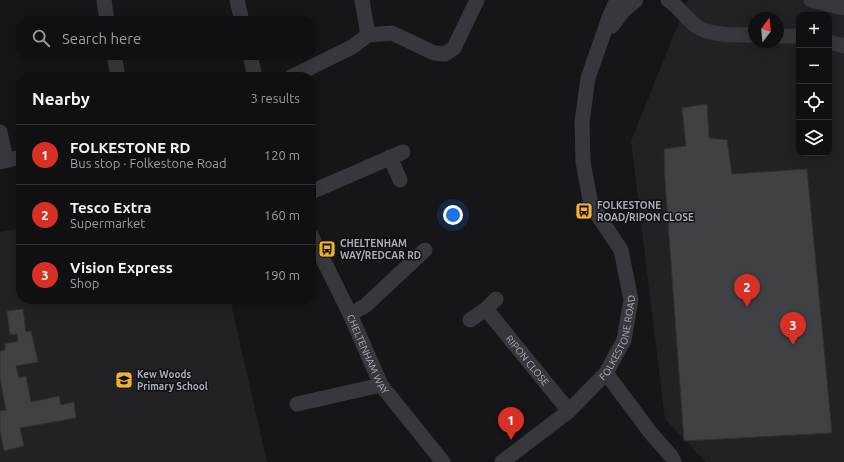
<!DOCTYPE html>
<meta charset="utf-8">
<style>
:root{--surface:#101012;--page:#1e1e20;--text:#f1f3f6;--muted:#9c9d9f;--line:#303032;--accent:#d93025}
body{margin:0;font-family:Ubuntu,sans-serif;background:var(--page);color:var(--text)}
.controls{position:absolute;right:12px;top:12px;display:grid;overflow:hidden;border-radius:8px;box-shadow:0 2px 10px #0003}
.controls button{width:36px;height:36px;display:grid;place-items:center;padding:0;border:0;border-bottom:1px solid var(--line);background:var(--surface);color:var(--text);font:20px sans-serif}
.compass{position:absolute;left:748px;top:12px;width:36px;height:36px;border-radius:50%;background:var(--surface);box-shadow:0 2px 10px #0003;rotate:16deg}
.you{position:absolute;left:453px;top:215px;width:14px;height:14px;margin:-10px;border:3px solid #fff;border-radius:50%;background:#1a73e8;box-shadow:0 0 0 6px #1a73e833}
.badge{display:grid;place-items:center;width:26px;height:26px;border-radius:50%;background:var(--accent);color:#fff;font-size:13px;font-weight:700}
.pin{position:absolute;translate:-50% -33px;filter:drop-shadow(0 1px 2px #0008)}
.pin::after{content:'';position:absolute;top:21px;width:14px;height:12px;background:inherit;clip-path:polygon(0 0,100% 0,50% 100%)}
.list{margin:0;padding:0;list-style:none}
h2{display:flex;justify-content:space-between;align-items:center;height:52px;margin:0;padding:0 16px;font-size:17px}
h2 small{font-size:13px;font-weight:400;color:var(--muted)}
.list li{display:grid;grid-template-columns:26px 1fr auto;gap:12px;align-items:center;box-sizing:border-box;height:60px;padding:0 16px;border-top:1px solid var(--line)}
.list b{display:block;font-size:15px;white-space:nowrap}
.list p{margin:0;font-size:13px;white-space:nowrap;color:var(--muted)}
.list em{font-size:13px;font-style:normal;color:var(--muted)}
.icon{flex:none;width:22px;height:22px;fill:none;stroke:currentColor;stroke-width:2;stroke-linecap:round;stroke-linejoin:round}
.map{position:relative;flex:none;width:844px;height:462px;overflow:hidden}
.search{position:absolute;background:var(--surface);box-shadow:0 2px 10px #0003;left:16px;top:16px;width:300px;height:44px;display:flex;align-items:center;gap:10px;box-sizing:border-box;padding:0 14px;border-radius:16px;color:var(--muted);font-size:15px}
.panel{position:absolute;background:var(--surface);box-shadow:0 2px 10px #0003;left:16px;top:72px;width:300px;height:232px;border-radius:16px}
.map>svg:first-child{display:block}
.built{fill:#222225;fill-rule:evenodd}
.building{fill:#404145;stroke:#303034}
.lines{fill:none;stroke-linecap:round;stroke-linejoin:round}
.minor{stroke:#37383d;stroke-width:15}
.labels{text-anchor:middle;stroke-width:3;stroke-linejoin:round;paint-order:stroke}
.poi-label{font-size:10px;font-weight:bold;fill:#a8adb8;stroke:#111113;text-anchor:start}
.street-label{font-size:10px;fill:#a8adb8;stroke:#111113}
</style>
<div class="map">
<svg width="844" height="462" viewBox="0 0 844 462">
<rect width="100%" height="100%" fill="#161618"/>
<path class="built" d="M 688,0 L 844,0 L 844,462 L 706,462 L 665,419 L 631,141 ZM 799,15 L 829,15 L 829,153 L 799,153 ZM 754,18 L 778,18 L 778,42 L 754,42 Z
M 21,228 L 21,299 L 230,299 L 267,462 L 0,462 L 0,232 Z"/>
<path class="building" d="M 707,104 L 709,138 L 727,140 L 732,174 L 807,169 L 832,433 L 684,441 L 665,181 L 664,149 L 686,146 L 682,108 Z
M 23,309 L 26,332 L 31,331 L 38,362 L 16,366 L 19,378 L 26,376 L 31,402 L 59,396 L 61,405 L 74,402 L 76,418 L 20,428 L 24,446 L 4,451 L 0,431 L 0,411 L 6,410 L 0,380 L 0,351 L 5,350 L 5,344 L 18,341 L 17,334 L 10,335 L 7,311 Z"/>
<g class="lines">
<g class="minor">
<path d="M 104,0 L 107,21"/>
<path d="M 237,0 L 242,21"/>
<path d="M 362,0 L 368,35"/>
<path d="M 668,0 C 679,7 686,18 696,26 C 710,36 737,35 754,35"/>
<path d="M 811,0 L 844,8"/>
<path d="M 612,26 L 623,11 L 636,0"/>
<path d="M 778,36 L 799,36"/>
<path d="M 829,42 L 844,46"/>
<path d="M 114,55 L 118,77"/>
<path d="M 250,55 L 255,77"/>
<path d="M 291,77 L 352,47 L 368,35 L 392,33 L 434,53 L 445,54 L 454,48 L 477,0"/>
<path d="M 0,132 L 6,160"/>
<path d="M 390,157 L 400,180"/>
<path d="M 0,162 L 21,157"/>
<path d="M 311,192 L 403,152"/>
<path id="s1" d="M 311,235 L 350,314 L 381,385 L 443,462"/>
<path id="s2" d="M 486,309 L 569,411"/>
<path d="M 350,314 L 365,306 L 425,250"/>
<path d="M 470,320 L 486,309 L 496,299"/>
<path d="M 606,373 L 650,432 L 671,456 L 674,462"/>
<path d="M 297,404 L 381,385"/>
<path id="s3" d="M 502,462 L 569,411 L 606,373 L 624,340 L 631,300 L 621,250 L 591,205 L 583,162 L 582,122 L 588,78 L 610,15 L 617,0"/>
</g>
</g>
<defs>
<g id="bus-square" transform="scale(0.9)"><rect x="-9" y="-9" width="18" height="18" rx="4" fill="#f2b134" stroke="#111113"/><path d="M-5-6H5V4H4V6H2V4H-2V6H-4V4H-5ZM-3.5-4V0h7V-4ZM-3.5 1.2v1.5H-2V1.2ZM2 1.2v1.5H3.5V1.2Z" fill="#111"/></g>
<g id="school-square" transform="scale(0.9)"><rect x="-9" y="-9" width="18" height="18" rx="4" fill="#f2b134" stroke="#111113"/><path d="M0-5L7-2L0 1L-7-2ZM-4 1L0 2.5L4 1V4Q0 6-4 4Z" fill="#111"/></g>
</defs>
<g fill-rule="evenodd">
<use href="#bus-square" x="584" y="211"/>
<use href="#bus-square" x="327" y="249"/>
<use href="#school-square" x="124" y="380"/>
</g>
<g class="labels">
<g class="poi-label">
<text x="597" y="209">FOLKESTONE<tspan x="597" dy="12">ROAD/RIPON CLOSE</tspan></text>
<text x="340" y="247">CHELTENHAM<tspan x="340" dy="12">WAY/REDCAR RD</tspan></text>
<text x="137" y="378">Kew Woods<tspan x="137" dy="12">Primary School</tspan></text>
</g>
<g class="street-label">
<text dy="4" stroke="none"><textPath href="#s3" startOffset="175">FOLKESTONE ROAD</textPath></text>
<text dy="4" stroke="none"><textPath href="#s1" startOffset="132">CHELTENHAM WAY</textPath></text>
<text dy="4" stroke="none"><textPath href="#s2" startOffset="66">RIPON CLOSE</textPath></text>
</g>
</g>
</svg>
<div class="controls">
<button>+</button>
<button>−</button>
<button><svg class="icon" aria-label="locate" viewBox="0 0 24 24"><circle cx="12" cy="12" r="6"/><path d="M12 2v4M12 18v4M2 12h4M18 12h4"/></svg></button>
<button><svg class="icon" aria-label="layers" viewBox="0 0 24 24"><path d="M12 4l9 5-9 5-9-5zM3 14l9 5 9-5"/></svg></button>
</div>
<svg class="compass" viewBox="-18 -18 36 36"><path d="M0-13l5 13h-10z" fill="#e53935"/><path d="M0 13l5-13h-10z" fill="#9c9d9f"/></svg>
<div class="you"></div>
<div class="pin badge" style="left:511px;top:440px">1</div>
<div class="pin badge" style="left:747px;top:307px">2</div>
<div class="pin badge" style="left:793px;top:345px">3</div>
<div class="search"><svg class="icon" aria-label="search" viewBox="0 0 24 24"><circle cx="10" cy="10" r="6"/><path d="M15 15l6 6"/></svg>Search here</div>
<section class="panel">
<h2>Nearby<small>3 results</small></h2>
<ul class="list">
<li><span class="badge">1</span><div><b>FOLKESTONE RD</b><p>Bus stop · Folkestone Road</p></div><em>120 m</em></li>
<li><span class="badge">2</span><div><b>Tesco Extra</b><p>Supermarket</p></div><em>160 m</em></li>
<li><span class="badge">3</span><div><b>Vision Express</b><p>Shop</p></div><em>190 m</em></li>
</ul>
</section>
</div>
